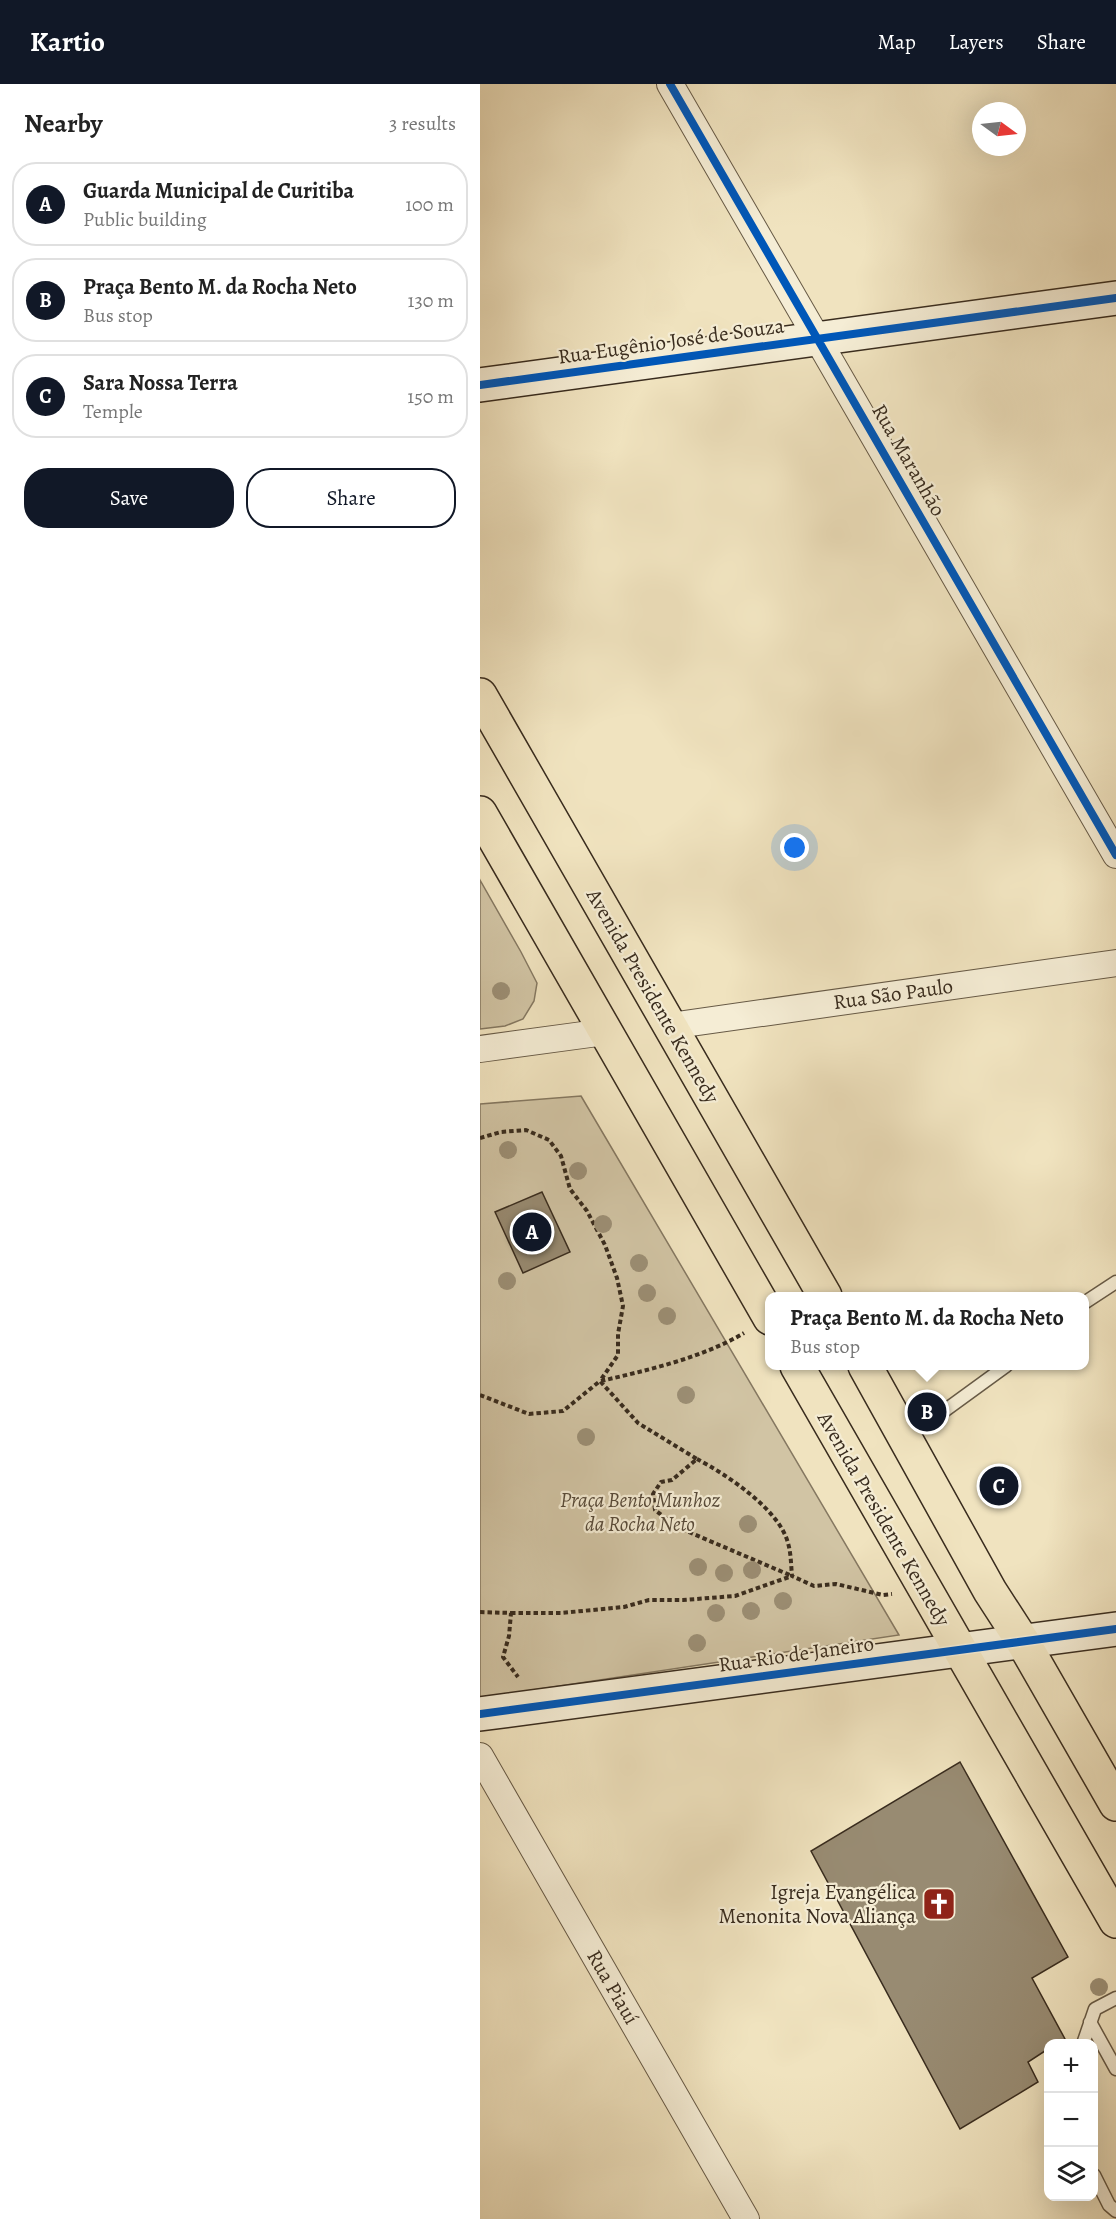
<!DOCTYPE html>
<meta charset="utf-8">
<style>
:root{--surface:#fff;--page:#f2f2f2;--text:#222;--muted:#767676;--line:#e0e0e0;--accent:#111827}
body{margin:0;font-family:Alegreya,serif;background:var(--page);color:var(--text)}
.controls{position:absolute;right:18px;bottom:18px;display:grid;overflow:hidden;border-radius:12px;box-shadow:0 6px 24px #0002}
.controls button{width:54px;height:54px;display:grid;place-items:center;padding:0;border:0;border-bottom:2px solid var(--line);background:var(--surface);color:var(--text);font:30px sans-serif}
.compass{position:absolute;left:492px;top:18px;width:54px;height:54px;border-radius:50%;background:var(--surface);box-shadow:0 6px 24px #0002;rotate:105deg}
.you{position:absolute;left:315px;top:764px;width:21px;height:21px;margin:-15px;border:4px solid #fff;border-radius:50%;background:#1a73e8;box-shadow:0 0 0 9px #1a73e833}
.badge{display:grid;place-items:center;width:39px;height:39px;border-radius:50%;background:var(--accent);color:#fff;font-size:20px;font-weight:700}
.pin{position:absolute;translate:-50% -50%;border:3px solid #fff;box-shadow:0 2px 6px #0006}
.popup{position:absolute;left:285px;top:1208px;width:324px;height:78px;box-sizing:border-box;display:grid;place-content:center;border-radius:12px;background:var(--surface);filter:drop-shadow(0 2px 4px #0005);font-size:20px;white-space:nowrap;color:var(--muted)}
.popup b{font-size:22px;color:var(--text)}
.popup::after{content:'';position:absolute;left:50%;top:100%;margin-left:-12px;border:12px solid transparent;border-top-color:var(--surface)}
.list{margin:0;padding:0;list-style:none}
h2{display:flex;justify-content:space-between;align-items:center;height:78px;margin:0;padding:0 24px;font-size:26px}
h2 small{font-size:20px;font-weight:400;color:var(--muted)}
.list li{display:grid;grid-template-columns:39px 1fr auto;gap:18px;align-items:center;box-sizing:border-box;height:84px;margin:0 12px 12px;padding:0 12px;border:2px solid var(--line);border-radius:24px}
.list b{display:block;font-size:22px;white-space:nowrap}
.list p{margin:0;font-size:20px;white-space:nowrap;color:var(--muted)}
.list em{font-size:20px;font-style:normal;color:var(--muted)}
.actions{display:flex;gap:12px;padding:18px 24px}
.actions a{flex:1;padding:14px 0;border:2px solid var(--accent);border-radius:24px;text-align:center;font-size:21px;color:var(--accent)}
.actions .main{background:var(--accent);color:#fff}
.icon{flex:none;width:33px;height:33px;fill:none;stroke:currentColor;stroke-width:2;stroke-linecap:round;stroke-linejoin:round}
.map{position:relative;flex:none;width:636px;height:2135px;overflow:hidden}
header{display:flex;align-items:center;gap:36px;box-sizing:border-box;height:84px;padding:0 30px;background:var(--accent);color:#fff}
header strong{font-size:28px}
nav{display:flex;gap:33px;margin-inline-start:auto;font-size:21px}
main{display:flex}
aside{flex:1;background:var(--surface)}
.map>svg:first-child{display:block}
.green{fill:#d1c4a4;stroke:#857861;stroke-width:1.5}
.building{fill:#988b72;stroke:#392c1e;stroke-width:1.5}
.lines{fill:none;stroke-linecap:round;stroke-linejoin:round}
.lane-casing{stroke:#675a46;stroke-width:15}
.street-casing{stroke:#675a46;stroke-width:28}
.secondary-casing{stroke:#392c1e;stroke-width:36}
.primary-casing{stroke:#392c1e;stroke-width:36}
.path{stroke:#392c1e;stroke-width:4;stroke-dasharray:4.5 3;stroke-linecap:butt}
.lane{stroke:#f5edd5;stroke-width:12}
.street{stroke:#f5edd5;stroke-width:26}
.secondary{stroke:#f5edd5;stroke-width:33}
.primary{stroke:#f0e3bf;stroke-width:33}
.cycleway-casing{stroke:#f5edd5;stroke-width:11}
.cycleway{stroke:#0057b8;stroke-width:8}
.tree{fill:#9c8f75}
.labels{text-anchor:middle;stroke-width:4.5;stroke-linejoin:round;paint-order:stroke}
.street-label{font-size:21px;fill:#392c1e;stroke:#f5edd5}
.park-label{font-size:21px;font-style:italic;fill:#574a39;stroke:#f5edd5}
.poi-label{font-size:21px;fill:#392c1e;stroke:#f5edd5;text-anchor:end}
</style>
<header>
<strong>Kartio</strong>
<nav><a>Map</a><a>Layers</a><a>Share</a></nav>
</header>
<main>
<aside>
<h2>Nearby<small>3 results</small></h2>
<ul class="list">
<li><span class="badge">A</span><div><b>Guarda Municipal de Curitiba</b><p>Public building</p></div><em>100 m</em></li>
<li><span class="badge">B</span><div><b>Praça Bento M. da Rocha Neto</b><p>Bus stop</p></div><em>130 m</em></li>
<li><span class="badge">C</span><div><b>Sara Nossa Terra</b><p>Temple</p></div><em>150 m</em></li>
</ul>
<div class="actions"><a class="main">Save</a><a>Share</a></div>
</aside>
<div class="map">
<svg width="636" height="2135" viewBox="0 0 636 2135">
<rect width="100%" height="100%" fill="#f0e3bf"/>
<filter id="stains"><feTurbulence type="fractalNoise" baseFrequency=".00333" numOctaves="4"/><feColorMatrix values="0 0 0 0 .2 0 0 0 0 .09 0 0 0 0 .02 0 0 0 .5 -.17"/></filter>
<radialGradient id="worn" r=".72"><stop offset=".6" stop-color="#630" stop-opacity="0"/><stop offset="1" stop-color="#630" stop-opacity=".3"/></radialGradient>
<path class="green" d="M 0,796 L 41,868 L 57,899 L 54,917 L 43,935 L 25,942 L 0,945 Z
M 101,1012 L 419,1551 L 0,1614 L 0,1020 Z"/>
<path class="building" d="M 62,1108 L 90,1168 L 43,1189 L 15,1128 Z
M 480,1678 L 588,1873 L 552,1894 L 585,1955 L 577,1960 L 568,1960 L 568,1965 L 548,1978 L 558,1998 L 480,2045 L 331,1767 Z"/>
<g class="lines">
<g class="lane-casing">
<path id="lane" d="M 604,1219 L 636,1198
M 426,1352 L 460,1330 L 526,1282
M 610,1938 L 636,1985
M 603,1960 L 615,1925 L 636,1914
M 614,2091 L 629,2121 L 636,2127"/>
</g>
<g class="street-casing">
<path id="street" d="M 190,0 L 636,771
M 190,942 L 636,879
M 0,965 L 125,948
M 0,1672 L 266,2135"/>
</g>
<g class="secondary-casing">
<path id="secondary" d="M 0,301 L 636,214
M 0,1630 L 636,1545"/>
</g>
<g class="primary-casing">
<path id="primary" d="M 0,611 L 345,1212
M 0,729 L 290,1234
M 317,1282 L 636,1837
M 385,1282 L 510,1507 L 543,1558 L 636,1720"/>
</g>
<path class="path" d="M 0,1054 L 21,1048 L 46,1046 L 69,1056 L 81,1072 L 90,1105 L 107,1127 L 125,1161 L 137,1194 L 143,1222 L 138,1250 L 138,1271 L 120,1297
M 121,1297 C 168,1286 222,1274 264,1249
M 0,1311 L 49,1330 L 83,1327 L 120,1297 L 158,1339 L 217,1375 L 192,1396 L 181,1398 L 173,1410 L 175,1426 L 197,1443 L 312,1492
M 217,1375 C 247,1391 299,1425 308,1459 C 311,1469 311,1481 312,1492 L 334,1502 L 356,1500 L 403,1511 L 412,1510
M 0,1528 L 31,1529 L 29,1552 L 23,1573 L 38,1593
M 31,1529 L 81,1529 L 144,1523 L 169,1516 L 203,1516 L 255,1512 L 312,1492"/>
<use href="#lane" class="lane"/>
<use href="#street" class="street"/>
<use href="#secondary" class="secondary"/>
<use href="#primary" class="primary"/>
<g class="cycleway-casing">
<path id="cycleway" d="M 190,0 L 636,771
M 0,301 L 636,214
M 0,1630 L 636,1545"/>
</g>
<use href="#cycleway" class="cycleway"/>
</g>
<g class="tree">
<circle cx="21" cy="907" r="9"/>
<circle cx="28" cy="1066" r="9"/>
<circle cx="98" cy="1087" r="9"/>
<circle cx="123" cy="1140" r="9"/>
<circle cx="159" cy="1179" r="9"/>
<circle cx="27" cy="1197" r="9"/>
<circle cx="167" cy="1209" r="9"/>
<circle cx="187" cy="1232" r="9"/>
<circle cx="206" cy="1311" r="9"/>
<circle cx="106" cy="1353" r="9"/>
<circle cx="268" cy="1440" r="9"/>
<circle cx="218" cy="1483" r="9"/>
<circle cx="272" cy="1486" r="9"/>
<circle cx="244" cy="1489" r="9"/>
<circle cx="303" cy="1517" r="9"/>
<circle cx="271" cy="1527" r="9"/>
<circle cx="236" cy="1529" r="9"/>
<circle cx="217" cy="1559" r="9"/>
<circle cx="619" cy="1903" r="9"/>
</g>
<defs>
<g id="church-square" transform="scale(1.725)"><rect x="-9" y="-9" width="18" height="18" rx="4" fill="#8f2418" stroke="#f5edd5"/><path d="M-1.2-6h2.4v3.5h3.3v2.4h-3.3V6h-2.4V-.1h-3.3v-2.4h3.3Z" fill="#fff"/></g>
</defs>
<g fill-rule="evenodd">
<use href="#church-square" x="459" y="1820"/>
</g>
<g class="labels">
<g class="street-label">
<text transform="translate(191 257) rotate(-8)" y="7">Rua Eugênio José de Souza</text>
<text transform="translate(429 376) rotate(60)" y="7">Rua Maranhão</text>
<text transform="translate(413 910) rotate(-8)" y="7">Rua São Paulo</text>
<text transform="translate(173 912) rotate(60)" y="7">Avenida Presidente Kennedy</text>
<text transform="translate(404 1435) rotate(60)" y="7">Avenida Presidente Kennedy</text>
<text transform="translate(316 1570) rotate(-8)" y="7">Rua Rio de Janeiro</text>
<text transform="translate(133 1903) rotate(60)" y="7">Rua Piauí</text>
</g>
<g class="park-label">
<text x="160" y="1423">Praça Bento Munhoz<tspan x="160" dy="24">da Rocha Neto</tspan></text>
</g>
<g class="poi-label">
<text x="436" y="1815">Igreja Evangélica<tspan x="436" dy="24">Menonita Nova Aliança</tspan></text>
</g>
</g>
<rect width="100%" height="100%" filter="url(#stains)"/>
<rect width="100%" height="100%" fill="url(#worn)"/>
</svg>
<div class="controls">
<button>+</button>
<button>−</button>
<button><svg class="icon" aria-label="layers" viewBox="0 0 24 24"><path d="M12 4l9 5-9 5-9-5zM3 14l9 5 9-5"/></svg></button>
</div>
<svg class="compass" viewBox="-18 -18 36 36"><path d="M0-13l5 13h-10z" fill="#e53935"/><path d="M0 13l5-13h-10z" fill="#767676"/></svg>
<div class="you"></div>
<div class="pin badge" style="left:52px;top:1148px">A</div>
<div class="pin badge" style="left:447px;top:1328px">B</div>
<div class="popup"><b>Praça Bento M. da Rocha Neto</b>Bus stop</div>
<div class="pin badge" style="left:519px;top:1402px">C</div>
</div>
</main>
